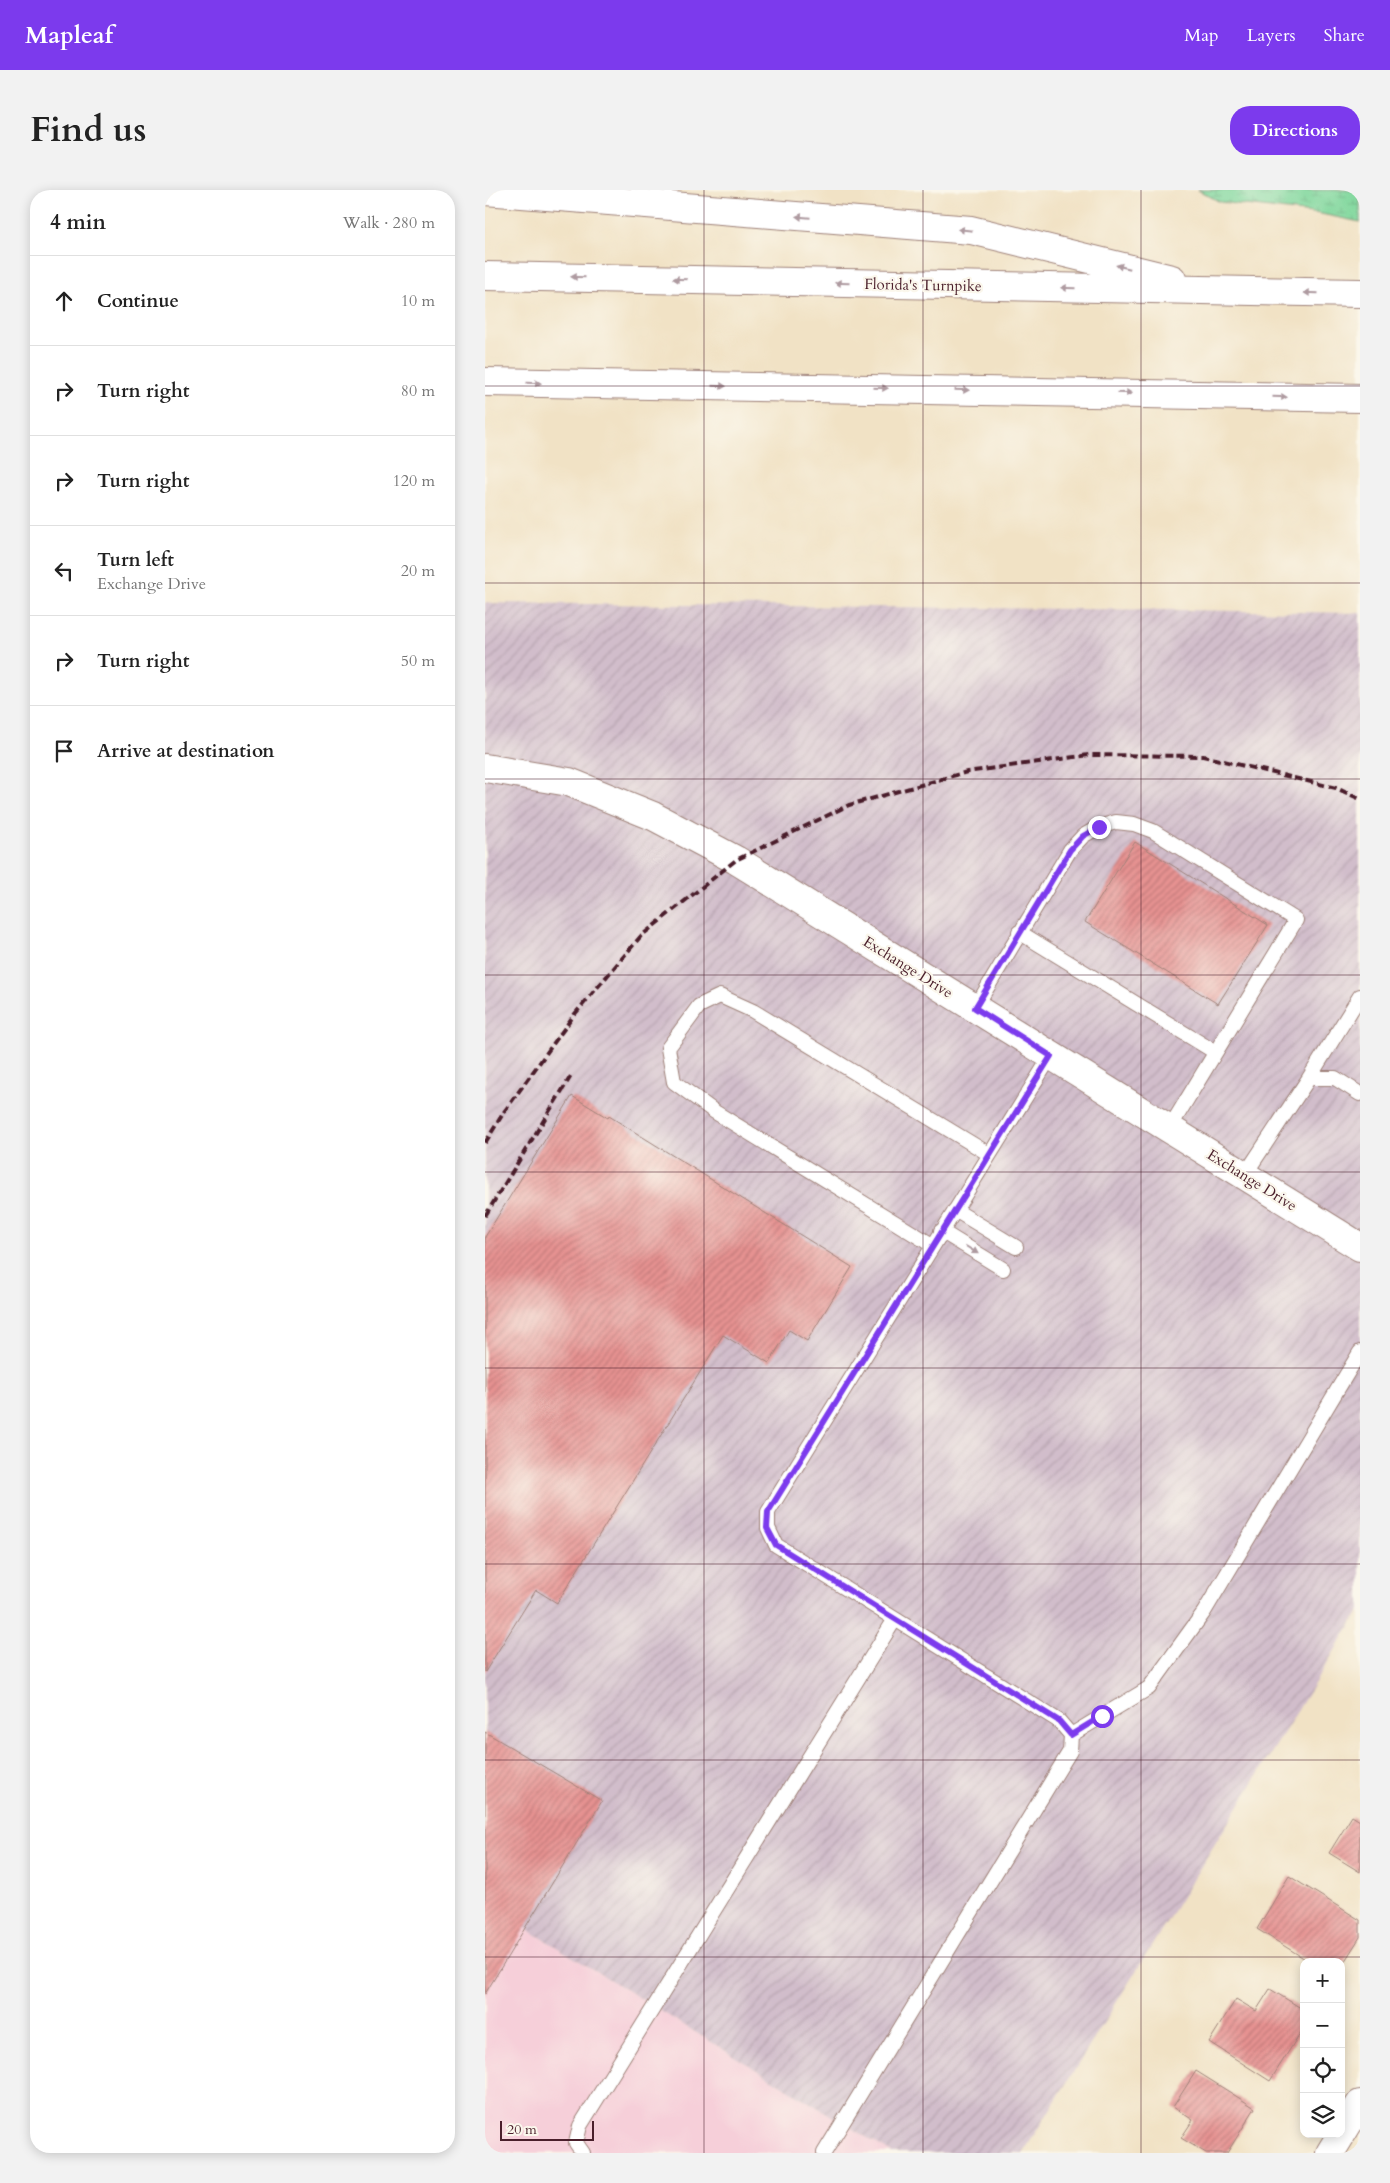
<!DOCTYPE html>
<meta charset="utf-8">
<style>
:root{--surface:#fff;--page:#f2f2f2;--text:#222;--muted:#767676;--line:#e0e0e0;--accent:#7c3aed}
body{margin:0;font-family:Cardo,serif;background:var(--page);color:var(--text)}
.controls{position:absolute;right:15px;bottom:15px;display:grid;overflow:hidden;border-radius:10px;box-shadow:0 2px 12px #0003}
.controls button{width:45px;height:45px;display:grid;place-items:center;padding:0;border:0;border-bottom:1px solid var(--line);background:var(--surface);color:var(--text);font:25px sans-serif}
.scale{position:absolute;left:15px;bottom:12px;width:94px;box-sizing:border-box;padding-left:5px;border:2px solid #4a1f2b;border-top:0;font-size:14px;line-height:18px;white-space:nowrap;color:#4a1f2b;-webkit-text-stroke:4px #fbf7ec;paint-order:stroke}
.stop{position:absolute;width:15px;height:15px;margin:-11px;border:4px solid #7c3aed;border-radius:50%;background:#fff}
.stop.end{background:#7c3aed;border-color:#fff;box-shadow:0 1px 5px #0008}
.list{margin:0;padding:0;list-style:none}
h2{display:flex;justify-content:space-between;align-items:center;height:65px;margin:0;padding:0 20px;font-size:21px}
h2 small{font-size:16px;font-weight:400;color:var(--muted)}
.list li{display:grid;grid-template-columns:32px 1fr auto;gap:15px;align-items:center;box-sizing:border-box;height:90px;padding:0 20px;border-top:1px solid var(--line)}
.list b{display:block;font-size:19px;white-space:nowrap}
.list p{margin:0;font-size:16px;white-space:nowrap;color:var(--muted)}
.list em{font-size:16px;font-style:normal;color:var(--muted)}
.icon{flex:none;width:28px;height:28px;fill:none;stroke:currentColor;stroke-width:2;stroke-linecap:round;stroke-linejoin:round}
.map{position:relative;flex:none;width:875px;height:1963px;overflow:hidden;border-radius:20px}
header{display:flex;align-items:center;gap:30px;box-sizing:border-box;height:70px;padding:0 25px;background:var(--accent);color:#fff}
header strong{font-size:24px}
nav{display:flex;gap:28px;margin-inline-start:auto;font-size:18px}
.intro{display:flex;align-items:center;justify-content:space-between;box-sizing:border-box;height:120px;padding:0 30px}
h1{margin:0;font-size:35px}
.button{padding:12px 22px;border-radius:20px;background:var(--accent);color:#fff;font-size:18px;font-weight:700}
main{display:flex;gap:30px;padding:0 30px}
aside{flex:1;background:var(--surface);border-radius:20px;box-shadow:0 2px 12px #0003}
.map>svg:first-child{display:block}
.built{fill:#f6cfd9}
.industrial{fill:url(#industrial-furrows)}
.wetland{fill:url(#wetland-marsh);stroke:#647b64}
.building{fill:url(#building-hatch)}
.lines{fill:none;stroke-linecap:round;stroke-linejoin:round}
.lane-casing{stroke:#9e8078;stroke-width:16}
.street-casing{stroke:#9e8078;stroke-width:30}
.secondary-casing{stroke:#9e8078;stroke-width:30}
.highway-casing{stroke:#9e8078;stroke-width:30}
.lane{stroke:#fff;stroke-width:14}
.street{stroke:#fff;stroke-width:28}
.secondary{stroke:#fff;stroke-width:28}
.highway{stroke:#fff;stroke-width:28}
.rail{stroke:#4a1f2b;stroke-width:4;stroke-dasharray:8 4;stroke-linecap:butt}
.oneway{fill:#ae9aa0}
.route{stroke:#7c3aed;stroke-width:6}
.grid{fill:none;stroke:#4a1f2b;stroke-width:1;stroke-opacity:0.55}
.labels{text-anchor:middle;stroke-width:4.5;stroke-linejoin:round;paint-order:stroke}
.street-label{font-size:15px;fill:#4a1f2b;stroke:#fbf7ec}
</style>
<header>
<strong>Mapleaf</strong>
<nav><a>Map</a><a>Layers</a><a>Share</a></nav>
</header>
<div class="intro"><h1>Find us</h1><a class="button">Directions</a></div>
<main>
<aside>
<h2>4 min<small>Walk · 280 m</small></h2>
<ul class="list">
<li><svg class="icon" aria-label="ahead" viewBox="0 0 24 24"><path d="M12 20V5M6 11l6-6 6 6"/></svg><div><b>Continue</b></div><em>10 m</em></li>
<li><svg class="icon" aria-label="right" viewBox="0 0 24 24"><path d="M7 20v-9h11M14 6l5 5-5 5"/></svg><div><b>Turn right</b></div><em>80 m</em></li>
<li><svg class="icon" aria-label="right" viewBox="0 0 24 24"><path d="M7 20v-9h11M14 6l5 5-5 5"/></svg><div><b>Turn right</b></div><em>120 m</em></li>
<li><svg class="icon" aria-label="left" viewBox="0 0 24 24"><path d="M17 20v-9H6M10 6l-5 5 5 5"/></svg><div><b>Turn left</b><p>Exchange Drive</p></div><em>20 m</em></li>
<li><svg class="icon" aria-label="right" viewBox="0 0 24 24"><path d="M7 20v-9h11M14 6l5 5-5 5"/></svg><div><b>Turn right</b></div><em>50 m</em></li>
<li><svg class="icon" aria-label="arrive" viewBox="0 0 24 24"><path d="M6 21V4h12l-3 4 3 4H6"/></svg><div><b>Arrive at destination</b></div></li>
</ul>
</aside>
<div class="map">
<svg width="875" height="1963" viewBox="0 0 875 1963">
<defs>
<pattern id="industrial-furrows" width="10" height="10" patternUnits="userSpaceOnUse" patternTransform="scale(1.25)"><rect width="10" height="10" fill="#d1bdcb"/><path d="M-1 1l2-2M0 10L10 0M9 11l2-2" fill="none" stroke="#b5a2ae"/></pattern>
<pattern id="wetland-marsh" width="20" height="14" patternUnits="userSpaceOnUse" patternTransform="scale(1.25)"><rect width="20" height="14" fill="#7fd79c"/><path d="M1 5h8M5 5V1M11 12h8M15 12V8" fill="none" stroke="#6fb887"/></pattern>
<pattern id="building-hatch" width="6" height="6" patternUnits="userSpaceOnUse" patternTransform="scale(1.25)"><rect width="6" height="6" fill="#e69291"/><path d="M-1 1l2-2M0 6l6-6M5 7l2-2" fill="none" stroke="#bc7777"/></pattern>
</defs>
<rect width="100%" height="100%" fill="#fbf7ec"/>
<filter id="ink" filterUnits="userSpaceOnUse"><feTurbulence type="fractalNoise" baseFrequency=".02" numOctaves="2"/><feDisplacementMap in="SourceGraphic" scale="10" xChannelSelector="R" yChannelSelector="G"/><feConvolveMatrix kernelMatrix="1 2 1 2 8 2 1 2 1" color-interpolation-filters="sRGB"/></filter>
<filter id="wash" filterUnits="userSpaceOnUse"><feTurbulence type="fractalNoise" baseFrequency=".0096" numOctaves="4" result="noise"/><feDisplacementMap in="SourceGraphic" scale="20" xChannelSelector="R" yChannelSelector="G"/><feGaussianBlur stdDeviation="1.12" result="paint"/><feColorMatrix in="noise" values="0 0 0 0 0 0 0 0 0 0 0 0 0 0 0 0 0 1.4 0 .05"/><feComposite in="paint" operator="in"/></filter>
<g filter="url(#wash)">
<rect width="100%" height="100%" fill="#f1e2c5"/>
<path class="built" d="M 0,1713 L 407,1963 L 0,1963 Z"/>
<path class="industrial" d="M 0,413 L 700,420 L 875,423 L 875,1420 L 538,1963 L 407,1963 L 0,1713 Z"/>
<path class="wetland" d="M 713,0 L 875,0 L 875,32 L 836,24 L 735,12 Z"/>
<g id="blocks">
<path class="building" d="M 650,652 L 783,735 L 733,814 L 600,732 Z
M 87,906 L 123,928 L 124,926 L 367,1077 L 322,1151 L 304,1140 L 284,1173 L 238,1145 L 72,1413 L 51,1400 L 0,1482 L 0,1047 Z
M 0,1542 L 117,1611 L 0,1804 Z
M 867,1626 L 875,1631 L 875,1682 L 844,1663 Z
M 804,1686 L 875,1730 L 875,1747 L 856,1777 L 856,1772 L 825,1772 L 772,1739 Z
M 785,1799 L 819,1820 L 819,1837 L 785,1891 L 724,1852 L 751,1809 L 771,1821 Z
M 711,1881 L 770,1918 L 742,1963 L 721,1963 L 696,1948 L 708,1930 L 688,1917 Z"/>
</g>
</g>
<g filter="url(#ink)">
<use href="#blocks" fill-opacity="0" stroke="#9e8078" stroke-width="1"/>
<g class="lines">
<g class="lane-casing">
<path id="lane" d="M 534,742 L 730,862
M 490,818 L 585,660 L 598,646 L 614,637 L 631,632 L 649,634 L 668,641 L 811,730 L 684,939
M 824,888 L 875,806
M 759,986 L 824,888 L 850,888 L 875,904
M 470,1020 L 531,1057
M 456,1041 L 518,1079
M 447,1055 L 230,922 L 189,892 L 183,858 L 214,816 L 235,806 L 268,821 L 504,964
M 586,1545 L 664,1498 L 719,1422 L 875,1162
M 98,1963 L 91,1953 L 95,1936 L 410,1429
M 339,1963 L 585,1561 L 586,1545 L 574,1531 L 291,1355 L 283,1338 L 283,1322 L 566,866"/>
</g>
<g class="street-casing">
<path id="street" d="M 845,1963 L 875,1914"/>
</g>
<g class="secondary-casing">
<path id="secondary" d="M 0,578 L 84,592 L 168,626 L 251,670 L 875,1057"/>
</g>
<g class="highway-casing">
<path id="highway" d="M 0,1 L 486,40 L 687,89
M 0,86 L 875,103
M 0,192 L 875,208"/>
</g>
<use href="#lane" class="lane"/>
<use href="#street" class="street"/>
<use href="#secondary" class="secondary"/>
<use href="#highway" class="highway"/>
<path class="rail" d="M 0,953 L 19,922 L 89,825 L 156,746 L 251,670 L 364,615 L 482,582 L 604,565 L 718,566 L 851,598 L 875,609
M 0,1026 L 86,886"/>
</g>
<defs><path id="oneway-solid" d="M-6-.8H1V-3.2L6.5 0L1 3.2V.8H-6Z" transform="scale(1.25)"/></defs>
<g class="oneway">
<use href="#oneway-solid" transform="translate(318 27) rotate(-175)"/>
<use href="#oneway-solid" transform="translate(480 40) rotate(-174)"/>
<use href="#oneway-solid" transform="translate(638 77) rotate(-166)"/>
<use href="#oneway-solid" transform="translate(93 87) rotate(-179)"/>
<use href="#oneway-solid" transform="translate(195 89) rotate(-179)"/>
<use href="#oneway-solid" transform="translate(357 93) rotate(-179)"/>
<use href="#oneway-solid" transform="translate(583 98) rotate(-179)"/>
<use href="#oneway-solid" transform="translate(826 103) rotate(-179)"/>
<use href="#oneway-solid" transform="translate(49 193) rotate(1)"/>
<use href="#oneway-solid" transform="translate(234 196) rotate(1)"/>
<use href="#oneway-solid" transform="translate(396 198) rotate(1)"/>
<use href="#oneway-solid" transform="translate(477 200) rotate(2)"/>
<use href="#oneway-solid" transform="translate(640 203) rotate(1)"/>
<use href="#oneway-solid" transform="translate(795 207) rotate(1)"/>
<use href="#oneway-solid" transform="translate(487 1060) rotate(32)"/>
</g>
</g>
<g class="lines" filter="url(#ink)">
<path class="route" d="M 614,637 L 598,646 L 585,660 L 490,818 L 566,866 L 283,1322 L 282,1338 L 291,1355 L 574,1531 L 586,1545 L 617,1526"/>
</g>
<path class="grid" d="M 219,0 L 219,1963M 438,0 L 438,1963M 656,0 L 656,1963M 0,196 L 875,196M 0,393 L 875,393M 0,589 L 875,589M 0,785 L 875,785M 0,982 L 875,982M 0,1178 L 875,1178M 0,1374 L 875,1374M 0,1570 L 875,1570M 0,1767 L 875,1767"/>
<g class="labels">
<g class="street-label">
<text transform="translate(438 95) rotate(1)" y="5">Florida's Turnpike</text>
<text transform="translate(423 777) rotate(32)" y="5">Exchange Drive</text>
<text transform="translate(767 990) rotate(32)" y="5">Exchange Drive</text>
</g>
</g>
</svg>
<div class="controls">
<button>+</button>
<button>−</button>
<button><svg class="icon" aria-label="locate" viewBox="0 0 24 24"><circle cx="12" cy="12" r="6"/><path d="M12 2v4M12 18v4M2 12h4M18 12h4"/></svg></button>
<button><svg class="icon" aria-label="layers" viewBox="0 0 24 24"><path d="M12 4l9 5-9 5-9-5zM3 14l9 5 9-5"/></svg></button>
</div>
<div class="scale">20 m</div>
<div class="stop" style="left:617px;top:1526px"></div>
<div class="stop end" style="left:614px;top:637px"></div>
</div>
</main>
